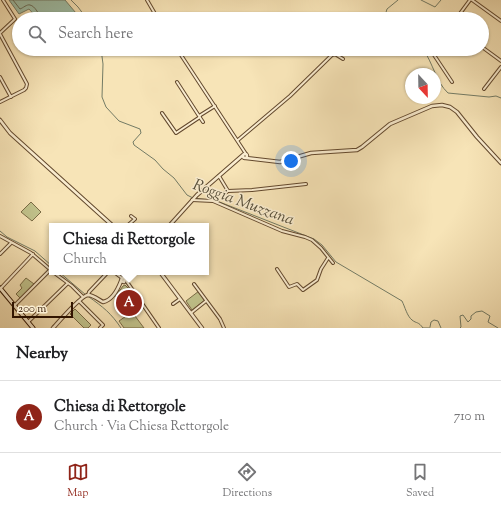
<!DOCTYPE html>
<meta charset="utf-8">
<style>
:root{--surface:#fff;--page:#f6f6f6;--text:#202124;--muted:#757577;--line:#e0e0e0;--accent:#8f2418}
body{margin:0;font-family:"Sorts Mill Goudy",serif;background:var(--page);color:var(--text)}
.compass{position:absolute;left:405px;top:68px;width:36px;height:36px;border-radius:50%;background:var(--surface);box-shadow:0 1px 3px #0004;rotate:158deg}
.scale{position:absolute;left:12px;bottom:10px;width:61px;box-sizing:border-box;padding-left:4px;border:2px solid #321500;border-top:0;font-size:11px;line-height:14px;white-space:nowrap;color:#321500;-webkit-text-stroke:3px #faedd0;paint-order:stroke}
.you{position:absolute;left:291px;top:161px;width:14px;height:14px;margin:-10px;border:3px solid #fff;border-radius:50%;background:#1a73e8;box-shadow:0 0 0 6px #1a73e833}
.badge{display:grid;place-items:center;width:26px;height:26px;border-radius:50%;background:var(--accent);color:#fff;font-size:13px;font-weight:700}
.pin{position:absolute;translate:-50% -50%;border:2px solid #fff;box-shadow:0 1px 4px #0006}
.popup{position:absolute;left:49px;top:223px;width:160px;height:52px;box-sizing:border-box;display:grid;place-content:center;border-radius:0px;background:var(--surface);filter:drop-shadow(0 1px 3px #0005);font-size:13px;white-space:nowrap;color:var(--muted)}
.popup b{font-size:15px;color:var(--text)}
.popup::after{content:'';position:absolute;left:50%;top:100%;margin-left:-8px;border:8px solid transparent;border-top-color:var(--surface)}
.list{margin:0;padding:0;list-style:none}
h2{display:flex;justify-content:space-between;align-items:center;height:52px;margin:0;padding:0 16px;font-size:17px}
h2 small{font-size:13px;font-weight:400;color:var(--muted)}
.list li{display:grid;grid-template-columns:26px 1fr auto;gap:12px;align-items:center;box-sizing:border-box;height:72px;padding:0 16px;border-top:1px solid var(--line)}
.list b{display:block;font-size:15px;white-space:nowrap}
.list p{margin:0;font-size:13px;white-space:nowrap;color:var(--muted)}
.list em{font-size:13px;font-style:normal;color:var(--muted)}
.icon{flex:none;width:22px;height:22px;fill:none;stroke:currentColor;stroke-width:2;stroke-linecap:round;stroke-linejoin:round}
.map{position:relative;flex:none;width:501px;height:328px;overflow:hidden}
.search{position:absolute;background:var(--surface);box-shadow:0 1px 3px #0004;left:12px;right:12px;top:12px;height:44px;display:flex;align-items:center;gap:10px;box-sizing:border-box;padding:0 14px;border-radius:22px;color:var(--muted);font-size:15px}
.sheet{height:124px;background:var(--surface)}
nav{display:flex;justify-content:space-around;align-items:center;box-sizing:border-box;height:56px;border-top:1px solid var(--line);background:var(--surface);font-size:11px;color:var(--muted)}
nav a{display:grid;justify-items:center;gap:2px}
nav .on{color:var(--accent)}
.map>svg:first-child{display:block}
.green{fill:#c1c38c;stroke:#7a6c46}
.water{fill:#9ebfa8;stroke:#737b65}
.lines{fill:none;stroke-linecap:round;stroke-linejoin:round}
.shore{stroke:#686a54;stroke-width:1}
.stream{stroke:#737b65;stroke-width:1}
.minor-casing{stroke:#63492e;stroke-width:4}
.tertiary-casing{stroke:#63492e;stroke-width:4.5}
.secondary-casing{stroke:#321500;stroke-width:5}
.minor{stroke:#faedd0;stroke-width:2}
.tertiary{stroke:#faedd0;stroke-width:2.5}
.secondary{stroke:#faedd0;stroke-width:3}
.labels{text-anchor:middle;stroke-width:3;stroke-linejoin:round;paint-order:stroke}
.water-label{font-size:16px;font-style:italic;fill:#58503b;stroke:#faedd0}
</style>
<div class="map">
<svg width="501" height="328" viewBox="0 0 501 328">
<rect width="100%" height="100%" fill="#f7e4b7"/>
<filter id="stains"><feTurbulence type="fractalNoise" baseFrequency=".005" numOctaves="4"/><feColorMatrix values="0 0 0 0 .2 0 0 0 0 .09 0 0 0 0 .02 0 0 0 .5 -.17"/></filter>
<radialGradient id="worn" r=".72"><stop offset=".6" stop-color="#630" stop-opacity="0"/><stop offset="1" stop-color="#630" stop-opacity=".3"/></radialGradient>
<path class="green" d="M 31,202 L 41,212 L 32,221 L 21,212 Z
M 26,278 L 34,284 L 20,298 L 16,294 L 22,288 L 20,285 Z
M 125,285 L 132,292 L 124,301 L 120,301 L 115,297 L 123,286 Z
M 199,291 L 205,300 L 192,310 L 186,301 Z
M 75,309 L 91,325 L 88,328 L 84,328 L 70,314 Z
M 132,312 L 144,328 L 124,328 L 119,321 Z"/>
<path class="water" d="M 9,0 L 65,0 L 81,19 L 38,19 L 29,9 L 19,14 Z"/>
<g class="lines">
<path class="shore" d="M 13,0 L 20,9 C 23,8 27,4 30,5 C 35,6 40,15 40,19"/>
<path class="stream" d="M 71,0 L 78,7 L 87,19
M 421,0 L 435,7 L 441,0
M 384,19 L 387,9 L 398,0
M 101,49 L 103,64 L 102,97 L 106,107 L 119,121 L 140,129 L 141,133 L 133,142 L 134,145 L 155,160 L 163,169 L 174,178 L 187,195 L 193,198 L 217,201 L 314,239 L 322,245 L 336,262 L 402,301 C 405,307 407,316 412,320 C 417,324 418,321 423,328
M 423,49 C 433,63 436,82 448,93 L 489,97 L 496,96 L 501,98
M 0,231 L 7,237 L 35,251 L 52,266
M 59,272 L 86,295
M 89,297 C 103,307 111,313 121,328
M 430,327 L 431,322 L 434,320 L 438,321 L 441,328
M 423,328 L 430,328
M 460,328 L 461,327 L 460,316 L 463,315 L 468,322 L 471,319 L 471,316 L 476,312 L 482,311 L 490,316 L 488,322 L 498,328"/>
<g class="minor-casing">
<path id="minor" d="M 147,0 L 158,19
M 472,0 L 501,21
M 456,19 L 470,0
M 0,33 L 15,19 L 3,0
M 0,34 L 27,84 L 26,88 L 24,90 L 0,102
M 482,47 L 501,61
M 177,49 L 246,154
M 434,49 L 432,52 L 452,82
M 0,77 L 11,97
M 177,82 L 199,116
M 484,89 L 501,67
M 162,113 L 176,133 L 200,117
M 203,122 L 199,116 L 215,106
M 238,140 L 290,96 L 332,55 L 335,54 L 343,59
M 219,176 L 228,191 L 225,193
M 228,191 L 252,190 L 306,184
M 192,200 L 213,201 L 282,231 L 305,237 L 312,240 L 321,248 L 333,263
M 127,226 L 135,219 L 131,216
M 0,236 L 31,253 L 52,271
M 0,254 L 11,243
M 277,269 L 289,287 L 297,284 L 303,290 L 317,280 L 321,269 L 328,258
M 53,272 L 72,286 L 83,297
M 114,272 L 122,278
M 125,279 L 159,328
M 194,284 L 220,319 L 224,328
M 1,288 L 33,254
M 88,295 L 89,292 L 108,272
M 79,301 L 103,325 L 100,328
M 173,304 L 180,299
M 15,305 L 51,269
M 191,313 L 206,301
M 28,322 L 68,283"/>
</g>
<g class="tertiary-casing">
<path id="tertiary" d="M 0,120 L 10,133 L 113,226
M243 156a2 2 0 1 1 4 0a2 2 0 1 1-4 0Z
M 246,158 L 280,162 L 311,153 L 357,150 L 362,147 L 390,124 L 432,106 L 442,105 L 450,107 L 457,112 L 477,137 L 501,163
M 169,226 L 197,195 L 243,155
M 160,272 L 202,328
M 122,278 L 125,279 L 124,282 L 121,281 Z
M 123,278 L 129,272
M 53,328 C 59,322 80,296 88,295 C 93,295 99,300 103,302 C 113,300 118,289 121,281"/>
</g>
<g class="secondary-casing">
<path id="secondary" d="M 0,288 L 33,328"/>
</g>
<use href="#minor" class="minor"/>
<use href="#tertiary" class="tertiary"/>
<use href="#secondary" class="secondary"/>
</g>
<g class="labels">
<g class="water-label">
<text transform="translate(244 201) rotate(20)" y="6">Roggia Muzzana</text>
</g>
</g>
<rect width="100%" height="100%" filter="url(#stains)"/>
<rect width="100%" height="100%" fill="url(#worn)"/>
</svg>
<svg class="compass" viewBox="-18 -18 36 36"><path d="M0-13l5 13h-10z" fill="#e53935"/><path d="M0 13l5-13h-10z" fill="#757577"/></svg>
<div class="scale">200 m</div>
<div class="you"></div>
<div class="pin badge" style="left:129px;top:303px">A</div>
<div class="popup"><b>Chiesa di Rettorgole</b>Church</div>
<div class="search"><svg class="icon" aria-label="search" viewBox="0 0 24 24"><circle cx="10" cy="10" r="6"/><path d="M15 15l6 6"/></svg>Search here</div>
</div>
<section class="sheet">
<h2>Nearby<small></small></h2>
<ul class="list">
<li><span class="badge">A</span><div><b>Chiesa di Rettorgole</b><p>Church · Via Chiesa Rettorgole</p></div><em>710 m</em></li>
</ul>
</section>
<nav>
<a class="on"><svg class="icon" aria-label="map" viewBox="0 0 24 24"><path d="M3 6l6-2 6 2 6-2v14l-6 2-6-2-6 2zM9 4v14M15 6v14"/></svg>Map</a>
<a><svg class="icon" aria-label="directions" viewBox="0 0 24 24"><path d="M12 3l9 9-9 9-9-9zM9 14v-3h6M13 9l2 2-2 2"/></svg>Directions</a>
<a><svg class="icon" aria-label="saved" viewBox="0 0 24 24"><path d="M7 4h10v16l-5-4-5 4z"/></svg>Saved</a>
</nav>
